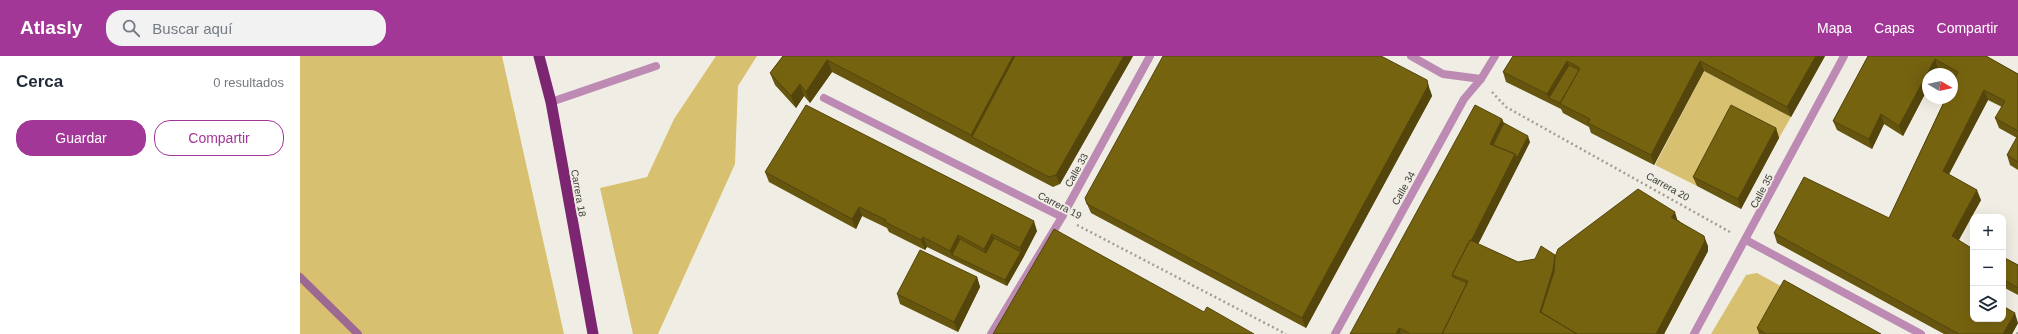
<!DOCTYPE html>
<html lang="es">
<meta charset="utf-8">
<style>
:root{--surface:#fff;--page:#f2f2f3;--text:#1f2937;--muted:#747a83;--line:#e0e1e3;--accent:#a33797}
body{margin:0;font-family:Arial,sans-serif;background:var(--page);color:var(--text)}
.controls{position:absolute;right:12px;bottom:12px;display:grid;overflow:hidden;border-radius:8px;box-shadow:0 4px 16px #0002}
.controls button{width:36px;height:36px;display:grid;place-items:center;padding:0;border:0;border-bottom:1px solid var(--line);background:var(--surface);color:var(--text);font:20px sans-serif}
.compass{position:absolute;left:1622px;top:12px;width:36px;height:36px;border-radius:50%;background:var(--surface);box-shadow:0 4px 16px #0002;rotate:99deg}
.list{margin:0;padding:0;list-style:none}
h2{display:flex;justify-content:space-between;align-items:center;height:52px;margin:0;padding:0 16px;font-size:17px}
h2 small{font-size:13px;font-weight:400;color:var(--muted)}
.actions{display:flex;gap:8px;padding:12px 16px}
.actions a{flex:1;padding:9px 0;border:1px solid var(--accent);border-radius:16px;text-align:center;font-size:14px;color:var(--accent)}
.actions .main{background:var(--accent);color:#fff}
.icon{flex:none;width:22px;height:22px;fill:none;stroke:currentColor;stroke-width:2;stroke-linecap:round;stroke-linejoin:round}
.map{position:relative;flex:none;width:1718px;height:278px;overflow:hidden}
header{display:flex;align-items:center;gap:24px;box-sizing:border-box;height:56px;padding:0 20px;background:var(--accent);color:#fff}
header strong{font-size:19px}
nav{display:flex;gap:22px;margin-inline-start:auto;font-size:14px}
.search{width:280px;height:36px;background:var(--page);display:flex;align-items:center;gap:10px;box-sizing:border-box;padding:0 14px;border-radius:16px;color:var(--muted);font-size:15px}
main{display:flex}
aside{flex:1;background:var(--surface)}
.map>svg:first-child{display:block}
.green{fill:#d7c171}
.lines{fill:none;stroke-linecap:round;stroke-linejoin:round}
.stream{stroke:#9d6993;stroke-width:8}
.path{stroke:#9f9d96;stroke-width:2.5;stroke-dasharray:2 3;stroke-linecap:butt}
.service{stroke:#bc8ab3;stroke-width:8}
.minor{stroke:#bc8ab3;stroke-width:8}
.trunk{stroke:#7c2672;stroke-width:11}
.wall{fill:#65550e}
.shaded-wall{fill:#53450b}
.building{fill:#766310;stroke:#53450b}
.labels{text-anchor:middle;stroke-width:4;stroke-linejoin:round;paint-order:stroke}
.street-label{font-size:10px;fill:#3a3935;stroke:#f0eee4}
</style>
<header>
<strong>Atlasly</strong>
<div class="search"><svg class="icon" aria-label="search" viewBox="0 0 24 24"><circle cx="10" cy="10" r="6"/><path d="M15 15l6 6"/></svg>Buscar aquí</div>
<nav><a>Mapa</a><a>Capas</a><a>Compartir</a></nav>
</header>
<main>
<aside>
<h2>Cerca<small>0 resultados</small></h2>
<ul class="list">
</ul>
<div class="actions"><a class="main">Guardar</a><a>Compartir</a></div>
</aside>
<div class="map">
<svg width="1718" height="278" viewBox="0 0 1718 278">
<rect width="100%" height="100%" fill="#f0eee4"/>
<path class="green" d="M 0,0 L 202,0 L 264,278 L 0,278 Z
M 416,0 L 457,0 L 438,30 L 435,108 L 358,278 L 333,278 L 300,132 L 347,121 L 374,63 Z
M 1404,15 L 1491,61 L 1479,82 L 1435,59 L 1397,130 L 1355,109 Z
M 1457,217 L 1488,234 L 1463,278 L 1411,278 L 1446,219 Z"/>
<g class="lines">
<path class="stream" d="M 0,221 L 58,278"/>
<path class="path" d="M 1192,36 L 1206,51 L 1430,176
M 777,169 L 986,278
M 1717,278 L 1718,276"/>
<path class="service" d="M 251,46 L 356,10"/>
<path class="minor" d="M 1111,0 L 1143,18 L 1181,23
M 524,42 L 762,161
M 1446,184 L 1621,278
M 691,278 L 762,161 L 850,0
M 1035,278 L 1164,43 L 1181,23 L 1195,0
M 1394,278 L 1544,0"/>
<path class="trunk" d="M 239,0 L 251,46 L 293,278"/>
</g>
<path class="wall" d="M 483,0 L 833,0 L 760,128 L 753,131 L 532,16 L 510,47 L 504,40 L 496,52 L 475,29 L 470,17 Z
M 1213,0 L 1525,0 L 1491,61 L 1404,15 L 1354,109 L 1291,77 L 1289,71 L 1263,57 L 1261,53 L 1206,26 L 1203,16 Z
M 1568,0 L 1686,0 L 1718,18 L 1718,114 L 1710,109 L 1707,99 L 1717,82 L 1699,72 L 1695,62 L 1702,51 L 1688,44 L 1649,118 L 1681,144 L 1659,184 L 1673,263 L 1718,267 L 1712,278 L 1644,278 L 1477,187 L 1474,177 L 1589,162 L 1655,22 L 1652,20 L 1652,18 L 1647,18 L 1638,13 L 1603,80 L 1584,68 L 1572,93 L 1537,74 L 1533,65 Z
M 1130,34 L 1132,40 L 1006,272 L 791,157 L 787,148 Z
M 1202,63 L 1204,67 L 1230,86 L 1178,188 L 1218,206 L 1235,203 L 1255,199 L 1255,201 L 1378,164 L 1408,190 L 1408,195 L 1364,278 L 1050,278 Z
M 1476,72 L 1479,82 L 1441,153 L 1397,130 L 1393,121 Z
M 465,116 L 737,175 L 723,202 L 707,230 L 627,191 L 625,194 L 589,176 L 587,172 L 562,160 L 556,173 L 469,126 Z
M 1703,201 L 1718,209 L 1718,239 L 1703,231 Z
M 677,221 L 680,231 L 658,276 L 600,248 L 597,238 Z
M 1457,272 L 1581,278 L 1459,278 Z"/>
<path class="shaded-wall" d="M 713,0 L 723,0 L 672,81 L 671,79 Z
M 824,0 L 833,0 L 760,128 L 756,119 Z
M 1516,0 L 1525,0 L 1491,61 L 1487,51 Z
M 1635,3 L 1638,13 L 1635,18 L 1628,18 L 1628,32 L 1603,80 L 1599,70 Z
M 527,4 L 532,16 L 510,47 L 506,36 Z
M 1267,5 L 1271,15 L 1249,42 L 1247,38 Z
M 1400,5 L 1404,15 L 1354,109 L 1351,99 Z
M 1127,24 L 1130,34 L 1132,40 L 1006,272 L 1002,262 Z
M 500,28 L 504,40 L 496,52 L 491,40 Z
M 1684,34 L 1688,44 L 1646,124 L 1643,115 Z
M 1581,58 L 1584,68 L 1572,93 L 1569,83 Z
M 1202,63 L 1206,73 L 1196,93 L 1190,88 Z
M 1476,72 L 1479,82 L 1441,153 L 1438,143 Z
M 1228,80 L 1230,86 L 1219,108 L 1217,102 Z
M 1215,98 L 1219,108 L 1161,222 L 1154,219 Z
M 1677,134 L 1681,144 L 1655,190 L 1652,180 Z
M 559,151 L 562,160 L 556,173 L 552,163 Z
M 1375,156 L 1378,166 L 1371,161 Z
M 734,165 L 737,175 L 723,202 L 707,230 L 705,224 L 721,196 L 720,192 Z
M 692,178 L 696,188 L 688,203 L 684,193 Z
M 658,179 L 662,189 L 652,199 L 654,204 L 650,195 Z
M 1404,180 L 1408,190 L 1408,195 L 1364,278 L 1356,278 Z
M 623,181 L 627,191 L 625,194 L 621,184 Z
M 1255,199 L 1259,211 L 1246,261 L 1240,256 Z
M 677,221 L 680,231 L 658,276 L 654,266 Z
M 1715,257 L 1718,267 L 1712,278 L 1703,278 Z
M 1099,272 L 1101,278 L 1096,278 Z"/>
<path class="building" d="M 483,0 L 713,0 L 671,79 L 527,4 L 506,36 L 500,28 L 491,40 L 470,17 Z
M 715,0 L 824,0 L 756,119 L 749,121 L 672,81 Z
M 863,0 L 1081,0 L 1127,24 L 1128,30 L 1002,262 L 787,148 L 785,142 Z
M 1213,0 L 1516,0 L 1487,51 L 1400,5 L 1351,99 L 1288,67 L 1290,63 L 1260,48 L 1280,12 L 1267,5 L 1247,38 L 1203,16 Z
M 1568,0 L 1686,0 L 1718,18 L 1718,75 L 1695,62 L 1705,45 L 1684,34 L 1643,115 L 1677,134 L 1652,180 L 1673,193 L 1673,263 L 1703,263 L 1703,250 L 1715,257 L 1703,278 L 1659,278 L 1474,177 L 1504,121 L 1589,162 L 1646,42 L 1652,42 L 1652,28 L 1658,16 L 1635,3 L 1599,70 L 1581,58 L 1569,83 L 1533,65 Z
M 1269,9 L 1279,14 L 1260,47 L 1249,42 Z
M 506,49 L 734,165 L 720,192 L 692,178 L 684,193 L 658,179 L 650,195 L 623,181 L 621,184 L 585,166 L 586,164 L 559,151 L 552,163 L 465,116 Z
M 1175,49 L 1202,63 L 1190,88 L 1215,98 L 1171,185 L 1170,184 L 1152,219 L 1153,221 L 1167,227 L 1142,278 L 1109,278 L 1109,277 L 1099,272 L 1096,278 L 1050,278 Z
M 1431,49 L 1476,72 L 1438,143 L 1393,121 Z
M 1204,67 L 1228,80 L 1217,102 L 1215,98 L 1193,89 Z
M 1718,79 L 1718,106 L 1707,99 Z
M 1338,133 L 1375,156 L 1371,161 L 1404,180 L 1405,185 L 1356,278 L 1277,278 L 1241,256 L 1254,216 L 1255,201 L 1258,193 Z
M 754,173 L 904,256 L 907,251 L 954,278 L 693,278 Z
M 694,182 L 721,196 L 705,224 L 652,199 L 660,183 L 686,197 Z
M 1170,184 L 1218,206 L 1235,203 L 1241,190 L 1255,199 L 1253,214 L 1240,256 L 1277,278 L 1142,278 L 1168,225 L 1152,219 Z
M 620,194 L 677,221 L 654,266 L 597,238 Z
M 1703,201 L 1718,209 L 1718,232 L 1703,223 Z
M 1484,224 L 1581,278 L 1466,278 L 1457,272 Z"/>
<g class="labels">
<g class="street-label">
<text transform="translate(776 114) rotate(-61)" y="4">Calle 33</text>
<text transform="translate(1368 130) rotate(29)" y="4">Carrera 20</text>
<text transform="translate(1103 132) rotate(-61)" y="4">Calle 34</text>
<text transform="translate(1461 135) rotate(-62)" y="4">Calle 35</text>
<text transform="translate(279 137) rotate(80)" y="4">Carrera 18</text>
<text transform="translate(760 149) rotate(27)" y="4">Carrera 19</text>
</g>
</g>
</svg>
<div class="controls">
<button>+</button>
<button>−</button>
<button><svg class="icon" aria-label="layers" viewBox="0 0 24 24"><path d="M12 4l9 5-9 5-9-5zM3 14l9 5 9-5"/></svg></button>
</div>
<svg class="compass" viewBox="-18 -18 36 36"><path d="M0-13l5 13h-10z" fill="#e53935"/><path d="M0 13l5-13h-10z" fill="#747a83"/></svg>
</div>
</main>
